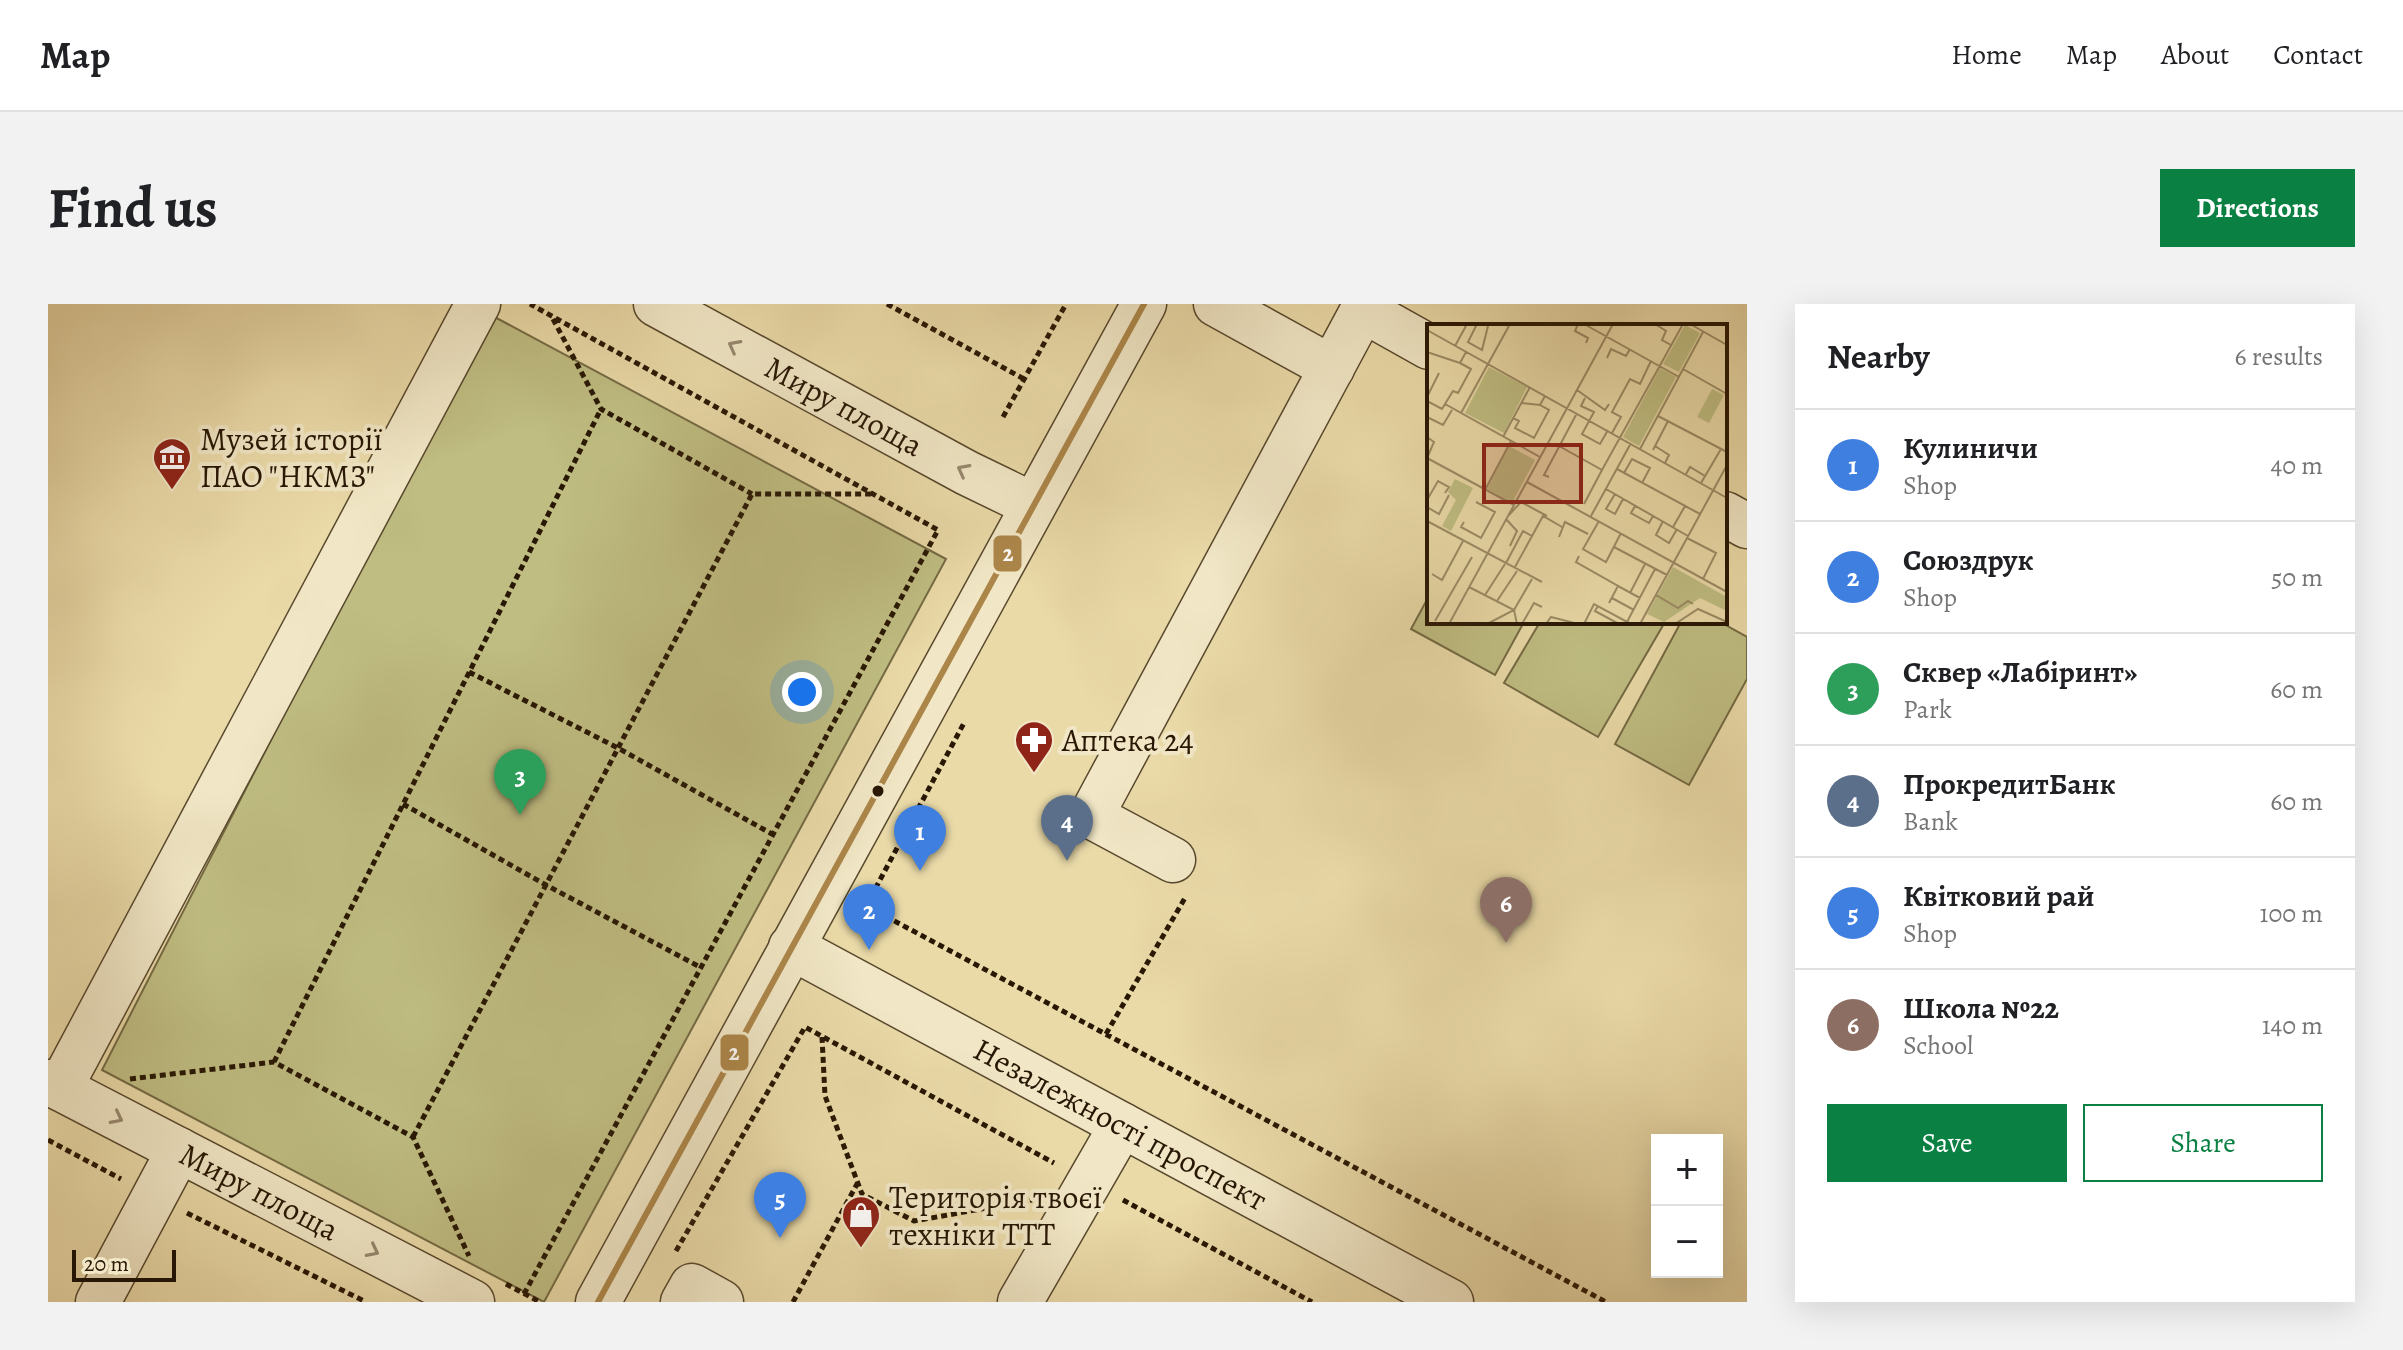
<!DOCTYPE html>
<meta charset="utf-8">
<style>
:root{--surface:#fff;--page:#f2f2f2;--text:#202124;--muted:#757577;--line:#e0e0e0;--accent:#0b8043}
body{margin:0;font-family:Alegreya,serif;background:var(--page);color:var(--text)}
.controls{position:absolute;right:24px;bottom:24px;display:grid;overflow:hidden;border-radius:0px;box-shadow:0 8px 32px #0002}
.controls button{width:72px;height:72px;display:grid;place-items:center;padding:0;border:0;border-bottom:2px solid var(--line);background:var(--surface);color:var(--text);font:40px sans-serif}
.scale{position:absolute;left:24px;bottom:20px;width:104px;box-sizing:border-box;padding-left:8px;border:4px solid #281704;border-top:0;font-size:22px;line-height:28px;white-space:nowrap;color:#281704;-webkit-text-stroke:6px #f1e7c6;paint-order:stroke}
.you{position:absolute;left:754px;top:388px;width:28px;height:28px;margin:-20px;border:6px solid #fff;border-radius:50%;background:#1a73e8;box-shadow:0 0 0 12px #1a73e833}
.badge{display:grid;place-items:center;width:52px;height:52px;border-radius:50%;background:var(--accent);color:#fff;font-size:26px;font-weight:700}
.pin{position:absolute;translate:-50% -66px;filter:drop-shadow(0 2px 4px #0008)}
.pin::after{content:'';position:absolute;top:42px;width:28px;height:24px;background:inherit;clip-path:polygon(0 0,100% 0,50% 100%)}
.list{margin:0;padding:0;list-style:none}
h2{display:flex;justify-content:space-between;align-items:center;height:104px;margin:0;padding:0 32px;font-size:34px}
h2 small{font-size:26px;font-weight:400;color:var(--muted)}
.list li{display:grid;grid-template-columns:52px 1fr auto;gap:24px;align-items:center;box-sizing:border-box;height:112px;padding:0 32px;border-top:2px solid var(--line)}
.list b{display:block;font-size:30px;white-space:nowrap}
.list p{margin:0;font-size:26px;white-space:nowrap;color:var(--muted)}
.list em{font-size:26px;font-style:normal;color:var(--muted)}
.actions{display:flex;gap:16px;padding:24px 32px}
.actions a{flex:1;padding:18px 0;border:2px solid var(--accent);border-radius:0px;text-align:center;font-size:28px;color:var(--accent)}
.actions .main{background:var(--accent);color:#fff}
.map{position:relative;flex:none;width:1699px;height:998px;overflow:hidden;border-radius:0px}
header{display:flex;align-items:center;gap:48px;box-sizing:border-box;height:112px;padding:0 40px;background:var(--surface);border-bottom:2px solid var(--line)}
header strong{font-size:38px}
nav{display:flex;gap:44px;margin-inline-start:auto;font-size:28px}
.intro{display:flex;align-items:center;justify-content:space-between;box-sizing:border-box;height:192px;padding:0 48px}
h1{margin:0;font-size:56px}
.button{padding:20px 36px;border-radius:0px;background:var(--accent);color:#fff;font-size:28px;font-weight:700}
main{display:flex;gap:48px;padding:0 48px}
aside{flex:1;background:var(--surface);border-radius:0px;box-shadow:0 8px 32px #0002}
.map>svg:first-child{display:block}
.green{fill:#bfbd82;stroke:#746a43;stroke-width:2}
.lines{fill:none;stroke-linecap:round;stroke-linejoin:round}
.minor-casing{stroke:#58482d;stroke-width:47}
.path{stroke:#281704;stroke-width:5;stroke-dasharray:6 4;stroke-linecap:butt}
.minor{stroke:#f1e7c6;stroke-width:44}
.bus-1-casing{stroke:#f1e7c6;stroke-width:12}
.bus-1{stroke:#ac8649;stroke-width:6}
.oneway{stroke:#97896f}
.bus-dot{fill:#281704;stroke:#f1e7c6;stroke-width:3}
.labels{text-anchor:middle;stroke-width:8;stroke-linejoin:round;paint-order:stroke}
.street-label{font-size:32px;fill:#281704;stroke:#f1e7c6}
.poi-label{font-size:32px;fill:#281704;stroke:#f1e7c6;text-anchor:start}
.inset-road{fill:none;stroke:#9c8c66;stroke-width:2}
.view{fill:#8f2418;fill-opacity:0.15;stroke:#8f2418;stroke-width:4}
.inset-edge{fill:none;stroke:#281704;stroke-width:4}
.line-badge{stroke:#f1e7c6;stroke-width:3}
.badge-label{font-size:22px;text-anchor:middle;font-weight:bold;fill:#fff}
</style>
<header>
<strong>Map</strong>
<nav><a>Home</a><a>Map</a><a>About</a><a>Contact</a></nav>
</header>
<div class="intro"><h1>Find us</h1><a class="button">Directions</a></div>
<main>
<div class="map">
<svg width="1699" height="998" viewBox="0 0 1699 998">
<rect width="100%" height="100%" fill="#eadaa8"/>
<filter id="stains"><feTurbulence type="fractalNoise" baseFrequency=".0025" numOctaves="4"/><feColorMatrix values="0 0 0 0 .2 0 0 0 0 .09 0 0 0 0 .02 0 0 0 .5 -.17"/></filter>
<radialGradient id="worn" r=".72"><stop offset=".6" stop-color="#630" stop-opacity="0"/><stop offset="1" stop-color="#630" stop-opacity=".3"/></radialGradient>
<path class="green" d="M 441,10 L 898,255 L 496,998 L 54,766 Z
M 1381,292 L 1381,318 L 1476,318 L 1447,371 L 1363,325 Z
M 1492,318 L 1617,318 L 1550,433 L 1456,379 Z
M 1633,318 L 1672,318 L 1699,333 L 1699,375 L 1641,481 L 1567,440 Z"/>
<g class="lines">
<g class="minor-casing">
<g id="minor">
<path id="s1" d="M 608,0 L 919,169 L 985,201"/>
<path d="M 1168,0 L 1284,64"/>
<path d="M 1315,6 L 1381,43"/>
<path d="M 1677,210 L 1699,222"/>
<path d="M 1125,556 L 1043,512 L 1318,0"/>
<path id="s2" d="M 743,643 L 1403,998"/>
<path id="s3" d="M 0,778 L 424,998"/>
<path d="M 12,784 L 430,0"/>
<path d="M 50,998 L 131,846"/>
<path d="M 550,998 L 1096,0"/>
<path d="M 635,998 L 644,982 L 673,998"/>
<path d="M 972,998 L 1074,821"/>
</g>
</g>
<path class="path" d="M 839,0 L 976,75
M 505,15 L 553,105 L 704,190
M 955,113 L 1018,0
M 421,368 L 570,444 L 724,530
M 355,500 L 498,581 L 652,663
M 811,598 L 1558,998
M 818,602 L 916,419
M 1058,730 L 1137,594
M 774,733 L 777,792 L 814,890 L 866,917 L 984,896
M 226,758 L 553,105
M 82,775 L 226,758 L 365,833 L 421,952
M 365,833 L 704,190 L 824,190
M 0,836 L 73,875
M 1075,896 L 1264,998
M 139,909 L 318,998
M 628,947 L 757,723 L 1006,859
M 458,980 L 492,998
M 476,990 L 890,226 L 482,0
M 745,998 L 809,880"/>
<use href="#minor" class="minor"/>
<g class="bus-1-casing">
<path id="bus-1" d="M 550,998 L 1096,0"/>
</g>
<use href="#bus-1" class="bus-1"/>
</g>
<defs><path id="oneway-chevron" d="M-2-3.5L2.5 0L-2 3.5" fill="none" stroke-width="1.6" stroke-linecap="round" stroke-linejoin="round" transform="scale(2)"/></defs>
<g class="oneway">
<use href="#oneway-chevron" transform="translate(686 42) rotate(-152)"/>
<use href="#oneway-chevron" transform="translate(915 166) rotate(-152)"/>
<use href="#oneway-chevron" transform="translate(69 814) rotate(27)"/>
<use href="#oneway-chevron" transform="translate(325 947) rotate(27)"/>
</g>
<defs>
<g id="museum-pin" transform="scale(2)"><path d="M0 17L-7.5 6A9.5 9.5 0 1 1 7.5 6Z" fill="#8f2418" stroke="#f1e7c6"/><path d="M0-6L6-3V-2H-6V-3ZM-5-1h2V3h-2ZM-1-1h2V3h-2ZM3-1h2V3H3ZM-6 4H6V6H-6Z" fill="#fff"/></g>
<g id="pharmacy-pin" transform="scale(2)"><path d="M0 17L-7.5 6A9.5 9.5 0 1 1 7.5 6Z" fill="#8f2418" stroke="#f1e7c6"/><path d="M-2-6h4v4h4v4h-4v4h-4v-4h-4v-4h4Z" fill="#fff"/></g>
<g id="shop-pin" transform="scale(2)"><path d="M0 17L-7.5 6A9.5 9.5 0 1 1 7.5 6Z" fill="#8f2418" stroke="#f1e7c6"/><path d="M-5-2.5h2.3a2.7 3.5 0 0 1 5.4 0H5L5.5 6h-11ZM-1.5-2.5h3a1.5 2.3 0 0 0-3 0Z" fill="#fff"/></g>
</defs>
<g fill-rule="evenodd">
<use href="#museum-pin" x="124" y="153"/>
<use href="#pharmacy-pin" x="986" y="436"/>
<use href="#shop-pin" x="813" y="911"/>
</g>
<circle class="bus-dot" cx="830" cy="487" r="7"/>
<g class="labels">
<g class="street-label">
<text dy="11" stroke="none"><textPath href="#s1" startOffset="214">Миру площа</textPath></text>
<text dy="11" stroke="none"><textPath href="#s2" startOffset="374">Незалежності проспект</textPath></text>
<text dy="11" stroke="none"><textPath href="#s3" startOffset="238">Миру площа</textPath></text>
</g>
<g class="poi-label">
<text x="152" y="146">Музей історії<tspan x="152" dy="37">ПАО "НКМЗ"</tspan></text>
<text x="1014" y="447">Аптека 24</text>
<text x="841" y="904">Територія твоєї<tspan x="841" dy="37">техніки ТТТ</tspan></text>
</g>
</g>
<g transform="translate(1379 20)">
<rect width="300" height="300" fill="#eadaa8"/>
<path d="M 258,1 L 273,9 L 252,48 L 236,40 ZM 62,43 L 100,63 L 77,109 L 38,89 ZM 233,44 L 249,53 L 212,122 L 196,113 ZM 285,65 L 297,71 L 282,99 L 270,93 ZM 82,122 L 108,136 L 85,179 L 60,165 ZM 28,155 L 46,164 L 24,207 L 15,202 L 29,176 L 21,168 ZM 246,243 L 300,273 L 300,287 L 273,274 L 237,298 L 220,290 Z" fill="#bfbd82"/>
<path class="inset-road" d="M 50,0 L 41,18 L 55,26 L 61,2M 151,0 L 148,7 L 161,14 L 159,19M 157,0 L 252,53M 228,0 L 239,7 L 235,16 L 244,21M 263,0 L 300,21M 0,6 L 300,174M 28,22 L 40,0M 0,28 L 33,39 L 39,28M 180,34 L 184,25 L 199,32 L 203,25M 256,45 L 300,70M 150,66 L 178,86 L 182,80M 0,73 L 12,49M 158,74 L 154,82 L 167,88 L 155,110 L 173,120 L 181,106M 0,77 L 15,85 L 18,80 L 113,133M 94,79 L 113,81 L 118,72M 18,80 L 26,67 L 31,69 L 44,45 L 33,39M 34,89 L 83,0M 231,92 L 300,128M 0,93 L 16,101 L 25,86M 86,94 L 92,97 L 88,104 L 107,114 L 122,86 L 113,81M 185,109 L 194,93 L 185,88 L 203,55 L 213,60 L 224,37M 0,113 L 7,118 L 0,134M 76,113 L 103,63M 132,122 L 175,146 L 256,0M 228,122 L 242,131 L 238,139M 213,125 L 276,8M 226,126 L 241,97M 0,134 L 87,181M 190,145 L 273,190M 197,149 L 205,135 L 223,144 L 215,159M 259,150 L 263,143 L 278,152M 122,153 L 117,151 L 150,89M 100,158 L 300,268M 274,159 L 294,125M 179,165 L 261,212M 58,166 L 84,117M 188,170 L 179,185 L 188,190 L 196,175M 0,176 L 11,157 L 22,163 L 18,169M 157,180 L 175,146M 208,182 L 204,189 L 222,199 L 226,192M 0,183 L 12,190 L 22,171M 81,192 L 94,178 L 120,192M 164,192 L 204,119M 79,195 L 90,207 L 83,222M 0,197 L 115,258M 172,197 L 156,225 L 179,238 L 194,209M 236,197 L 229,211 L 242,219 L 250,205M 37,198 L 34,203 L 54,214 L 68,188 L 49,178M 246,203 L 258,182M 132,213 L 138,198 L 161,210M 260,214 L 289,229 L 276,255M 187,223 L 240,251M 152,232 L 149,238 L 191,262 L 182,279M 79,239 L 96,207 L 105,212M 88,243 L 116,192 L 135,203M 5,250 L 15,256 L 36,217M 191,262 L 213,274M 42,263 L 87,286 L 60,300M 203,269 L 218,240M 58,271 L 78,240M 229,271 L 251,284 L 261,277 L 266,280M 185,274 L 207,286M 70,277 L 90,247M 171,282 L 168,287 L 192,300M 8,297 L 45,233M 200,298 L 228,245M 22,300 L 186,0M 90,300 L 87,286 L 105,255M 95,300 L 107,279 L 115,283M 119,300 L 124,293 L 151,300M 157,300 L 167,280 L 204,300M 213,300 L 300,141M 248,300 L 271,285 L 300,298"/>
<path class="view" d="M 57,121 L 154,121 L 154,178 L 57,178 Z"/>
<rect width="300" height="300" class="inset-edge"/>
</g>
<g class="line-badge">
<rect x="944" y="230" width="31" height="39" rx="8" fill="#ac8649"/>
<rect x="671" y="729" width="31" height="39" rx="8" fill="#ac8649"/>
</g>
<g class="badge-label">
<text x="960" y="257">2</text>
<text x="686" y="756">2</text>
</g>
<rect width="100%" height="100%" filter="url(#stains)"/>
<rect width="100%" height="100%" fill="url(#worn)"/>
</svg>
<div class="controls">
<button>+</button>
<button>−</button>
</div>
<div class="scale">20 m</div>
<div class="you"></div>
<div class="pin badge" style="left:872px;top:567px;background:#3f7fe0">1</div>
<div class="pin badge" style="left:821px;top:646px;background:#3f7fe0">2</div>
<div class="pin badge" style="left:472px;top:511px;background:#2e9e5b">3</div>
<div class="pin badge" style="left:1019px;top:557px;background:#5c6f8a">4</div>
<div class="pin badge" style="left:732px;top:934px;background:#3f7fe0">5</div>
<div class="pin badge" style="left:1458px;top:639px;background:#8d6e63">6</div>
</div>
<aside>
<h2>Nearby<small>6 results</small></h2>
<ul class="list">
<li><span class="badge" style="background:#3f7fe0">1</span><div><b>Кулиничи</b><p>Shop</p></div><em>40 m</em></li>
<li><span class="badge" style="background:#3f7fe0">2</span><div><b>Союздрук</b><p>Shop</p></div><em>50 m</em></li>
<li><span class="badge" style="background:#2e9e5b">3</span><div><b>Сквер «Лабіринт»</b><p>Park</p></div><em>60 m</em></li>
<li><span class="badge" style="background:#5c6f8a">4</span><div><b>ПрокредитБанк</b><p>Bank</p></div><em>60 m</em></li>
<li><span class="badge" style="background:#3f7fe0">5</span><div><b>Квітковий рай</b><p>Shop</p></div><em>100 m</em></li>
<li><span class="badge" style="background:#8d6e63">6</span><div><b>Школа №22</b><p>School</p></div><em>140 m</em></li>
</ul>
<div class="actions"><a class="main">Save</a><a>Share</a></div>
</aside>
</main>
